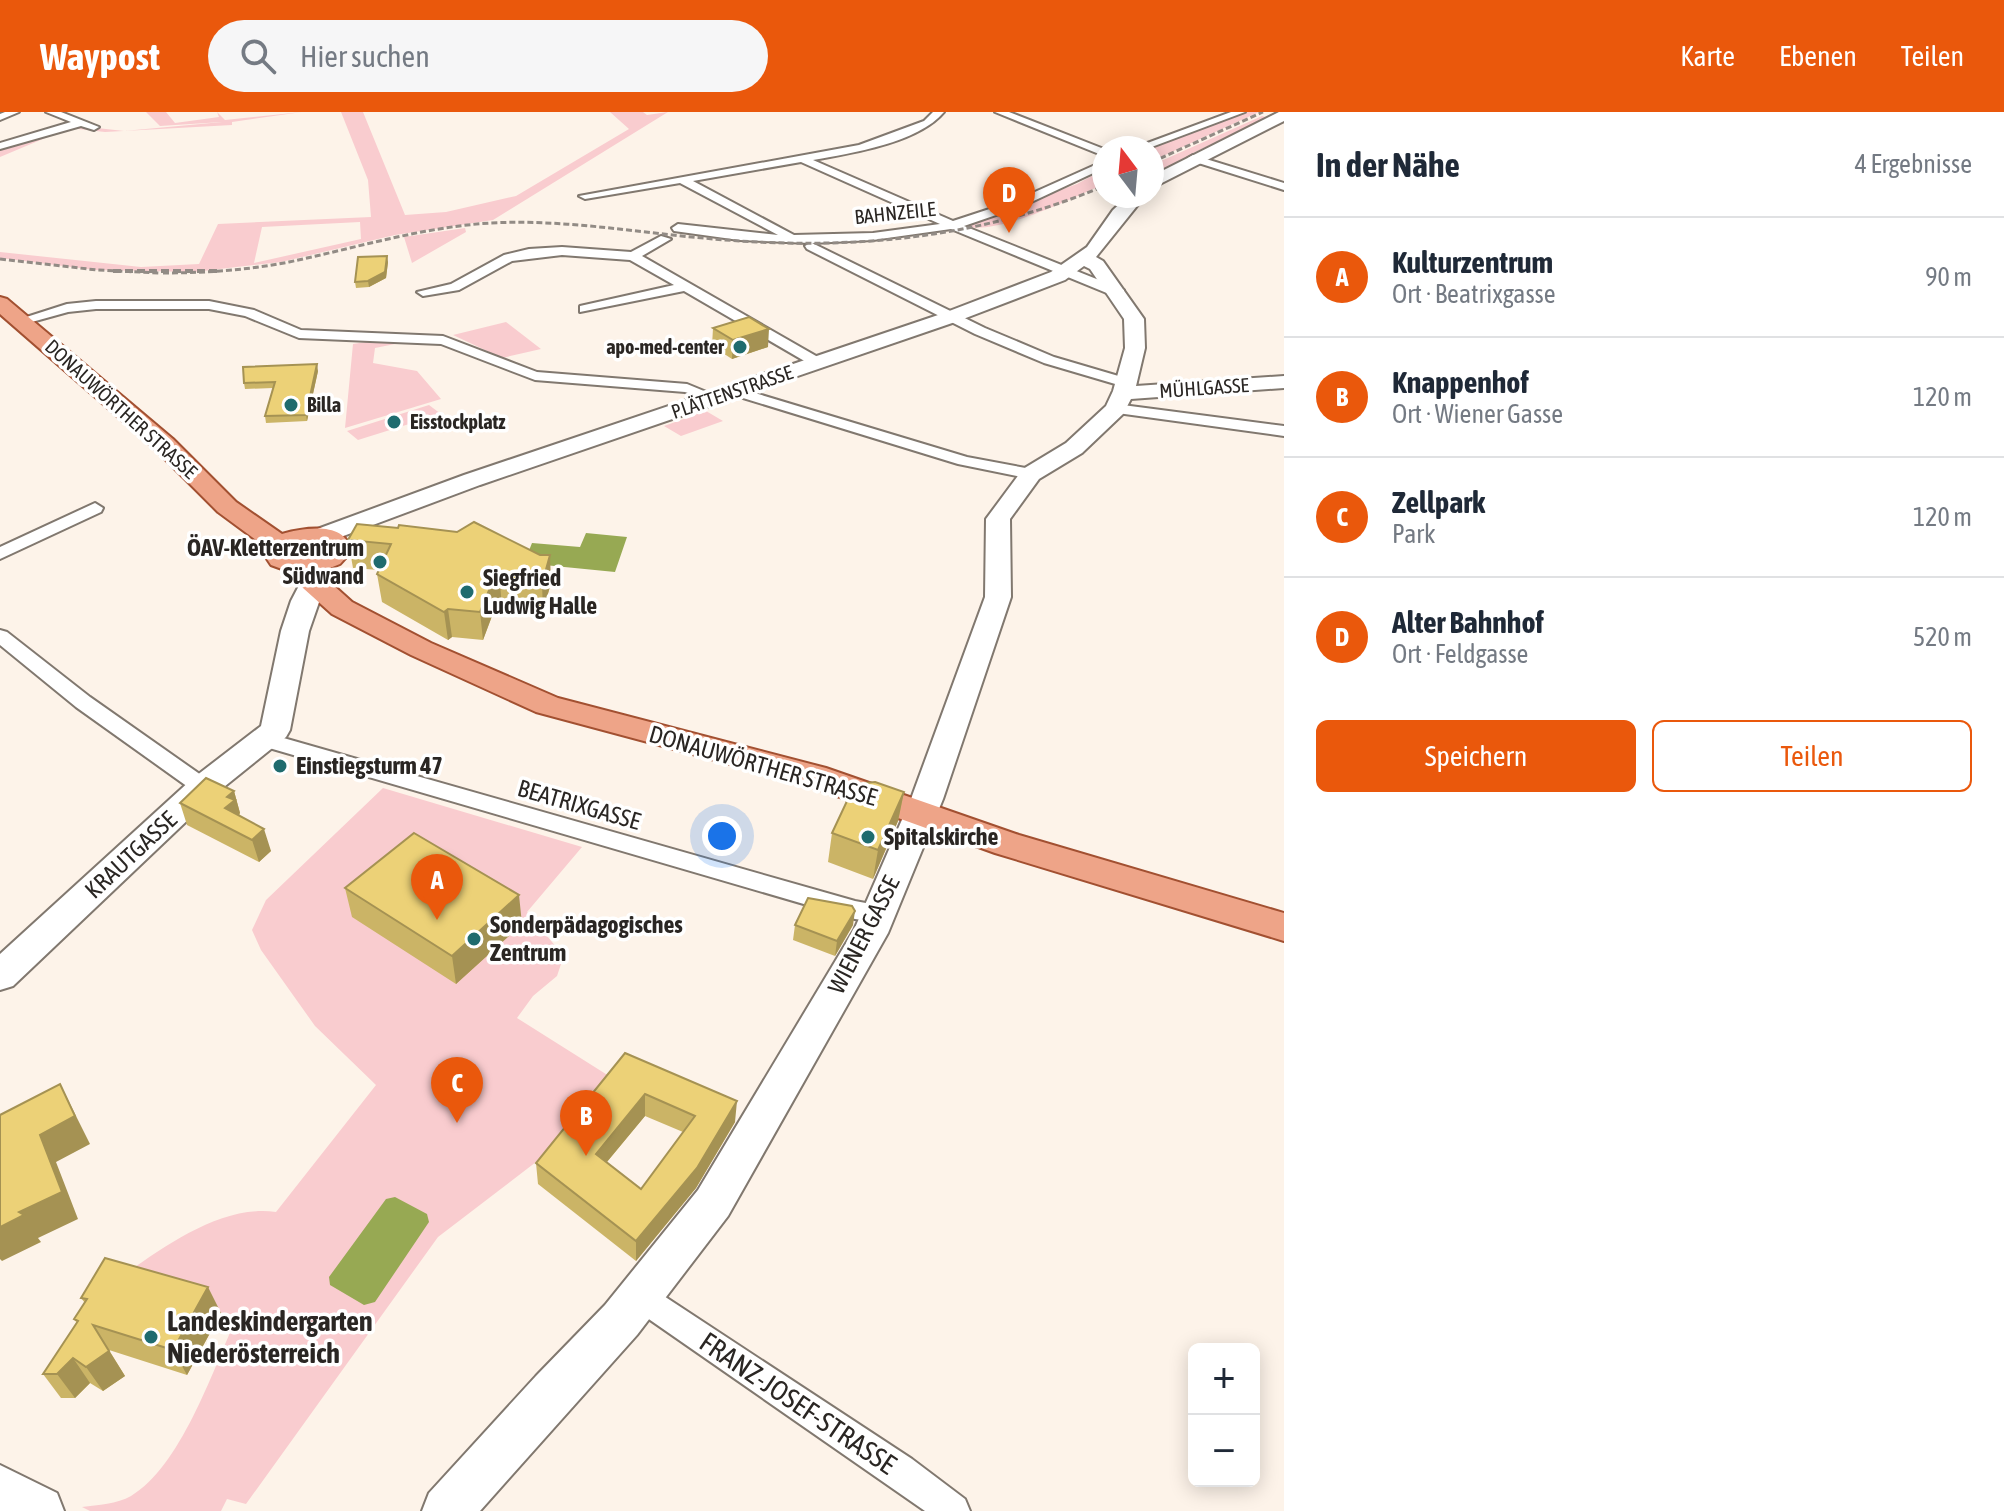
<!DOCTYPE html>
<html lang="de">
<meta charset="utf-8">
<style>
:root{--surface:#fff;--page:#f6f6f7;--text:#1f2937;--muted:#747a83;--line:#e0e1e3;--accent:#ea580c}
body{margin:0;font-family:"Asap Condensed",sans-serif;background:var(--page);color:var(--text)}
.controls{position:absolute;right:24px;bottom:24px;display:grid;overflow:hidden;border-radius:12px;box-shadow:0 4px 20px #0003}
.controls button{width:72px;height:72px;display:grid;place-items:center;padding:0;border:0;border-bottom:2px solid var(--line);background:var(--surface);color:var(--text);font:40px sans-serif}
.compass{position:absolute;left:1092px;top:24px;width:72px;height:72px;border-radius:50%;background:var(--surface);box-shadow:0 4px 20px #0003;rotate:344deg}
.you{position:absolute;left:722px;top:724px;width:28px;height:28px;margin:-20px;border:6px solid #fff;border-radius:50%;background:#1a73e8;box-shadow:0 0 0 12px #1a73e833}
.badge{display:grid;place-items:center;width:52px;height:52px;border-radius:50%;background:var(--accent);color:#fff;font-size:26px;font-weight:700}
.pin{position:absolute;translate:-50% -66px;filter:drop-shadow(0 2px 4px #0008)}
.pin::after{content:'';position:absolute;top:42px;width:28px;height:24px;background:inherit;clip-path:polygon(0 0,100% 0,50% 100%)}
.list{margin:0;padding:0;list-style:none}
h2{display:flex;justify-content:space-between;align-items:center;height:104px;margin:0;padding:0 32px;font-size:34px}
h2 small{font-size:26px;font-weight:400;color:var(--muted)}
.list li{display:grid;grid-template-columns:52px 1fr auto;gap:24px;align-items:center;box-sizing:border-box;height:120px;padding:0 32px;border-top:2px solid var(--line)}
.list b{display:block;font-size:30px;white-space:nowrap}
.list p{margin:0;font-size:26px;white-space:nowrap;color:var(--muted)}
.list em{font-size:26px;font-style:normal;color:var(--muted)}
.actions{display:flex;gap:16px;padding:24px 32px}
.actions a{flex:1;padding:18px 0;border:2px solid var(--accent);border-radius:12px;text-align:center;font-size:28px;color:var(--accent)}
.actions .main{background:var(--accent);color:#fff}
.icon{flex:none;width:44px;height:44px;fill:none;stroke:currentColor;stroke-width:2;stroke-linecap:round;stroke-linejoin:round}
.map{position:relative;flex:none;width:1284px;height:1399px;overflow:hidden}
header{display:flex;align-items:center;gap:48px;box-sizing:border-box;height:112px;padding:0 40px;background:var(--accent);color:#fff}
header strong{font-size:38px}
nav{display:flex;gap:44px;margin-inline-start:auto;font-size:28px}
.search{width:560px;height:72px;background:var(--page);display:flex;align-items:center;gap:20px;box-sizing:border-box;padding:0 28px;border-radius:44px;color:var(--muted);font-size:30px}
main{display:flex}
aside{flex:1;background:var(--surface)}
.map>svg:first-child{display:block}
.green{fill:#f9cccf;fill-rule:evenodd}
.water{fill:#97a953}
.lines{fill:none;stroke-linecap:round;stroke-linejoin:round}
.street-casing{stroke:#81786f;stroke-width:4}
.secondary-casing{stroke:#81786f;stroke-width:4}
.primary-casing{stroke:#a25031;stroke-width:4}
.street{fill:#fff;fill-rule:evenodd}
.secondary{fill:#fff;fill-rule:evenodd}
.primary{fill:#eea488;fill-rule:evenodd}
.rail-far1{stroke:#928b85;stroke-width:3;stroke-dasharray:6 3;stroke-linecap:butt}
.rail{stroke:#928b85;stroke-width:4;stroke-dasharray:8 4;stroke-linecap:butt}
.wall{fill:#cbb466;fill-rule:evenodd}
.shaded-wall{fill:#a59253}
.building{fill:#ecd177;stroke:#a59253;stroke-width:2;fill-rule:evenodd}
.poi-dot{fill:#1f6b6e;stroke:#fff;stroke-width:3}
.labels{text-anchor:middle;stroke-width:7;stroke-linejoin:round;paint-order:stroke}
.far-street-label{font-size:20px;fill:#2a2623;stroke:#fff}
.far-poi-label{font-size:20px;font-weight:bold;fill:#2a2623;stroke:#fff;text-anchor:start}
.poi-label{font-size:24px;font-weight:bold;fill:#2a2623;stroke:#fff;text-anchor:start}
.street-label{font-size:24px;fill:#2a2623;stroke:#fff}
.near-poi-label{font-size:28px;font-weight:bold;fill:#2a2623;stroke:#fff;text-anchor:start}
.near-street-label{font-size:28px;fill:#2a2623;stroke:#fff}
</style>
<header>
<strong>Waypost</strong>
<div class="search"><svg class="icon" aria-label="search" viewBox="0 0 24 24"><circle cx="10" cy="10" r="6"/><path d="M15 15l6 6"/></svg>Hier suchen</div>
<nav><a>Karte</a><a>Ebenen</a><a>Teilen</a></nav>
</header>
<main>
<div class="map">
<svg width="1284" height="1399" viewBox="0 0 1284 1399">
<rect width="100%" height="100%" fill="#fdf3e9"/>
<path class="green" d="M 146,0 L 166,0 L 175,11 L 219,5 L 217,0 L 225,8 L 302,0 L 232,10 L 232,13 L 105,20 L 69,16 L 0,45 L 0,36 L 79,14 L 124,19 L 222,10 L 160,14 Z
M 341,0 L 363,0 L 405,103 L 446,100 L 516,84 L 629,17 L 610,0 L 643,0 L 647,3 L 668,0 L 493,108 L 395,123 L 281,150 L 194,160 L 95,158 L 0,146 L 0,140 L 141,155 L 199,152 L 218,112 L 371,105 L 368,68 ZM 360,110 L 361,127 L 254,151 L 262,115 Z
M 1247,0 L 1259,0 L 1152,49 L 1152,36 Z
M 1262,4 L 1269,6 L 1195,40 L 1152,65 L 1152,53 Z
M 1104,57 L 1104,72 C 1071,87 1002,121 967,115 L 967,111 L 1077,72 Z
M 465,116 L 466,120 L 412,151 L 404,125 Z
M 506,210 L 541,237 L 502,246 L 453,223 Z
M 391,226 L 395,232 L 375,236 L 373,251 L 417,259 L 441,287 L 345,316 L 353,232 Z
M 429,293 L 441,302 L 358,328 L 347,319 Z
M 706,299 L 723,309 L 681,324 L 664,314 Z
M 383,676 L 582,735 L 527,800 L 557,836 L 561,852 L 557,864 L 533,884 L 517,906 L 609,964 L 536,1050 L 438,1125 L 246,1392 L 227,1387 L 221,1399 L 90,1399 L 82,1395 C 98,1393 117,1392 131,1384 C 180,1355 212,1261 235,1209 L 217,1200 L 115,1169 C 160,1138 219,1092 276,1100 L 376,973 L 315,914 L 261,838 L 252,818 L 266,788 Z"/>
<path class="water" d="M 586,421 L 627,425 L 615,460 L 524,451 L 532,431 L 580,435 Z
M 395,1085 L 427,1102 L 429,1110 L 375,1190 L 364,1193 L 330,1173 L 329,1165 L 386,1087 Z"/>
<g class="lines">
<g class="street-casing">
<path id="street" d="M 5,0 L 19,0 L 0,8 L 0,2 Z
M 46,0 L 61,0 L 99,15 L 94,18 L 81,14 L 0,37 L 0,31 L 71,10 Z
M 933,0 L 944,0 C 918,31 852,41 813,48 L 953,109 L 1017,88 L 1104,49 L 1104,56 L 1025,93 L 964,114 L 1124,178 L 1124,184 L 1114,184 L 951,117 L 873,128 L 812,131 L 985,216 L 1054,245 L 1132,268 L 1132,274 L 1122,274 L 1044,251 L 975,222 L 807,137 L 805,134 L 810,131 L 739,128 L 674,119 L 672,116 L 678,112 L 778,123 L 680,71 L 585,87 L 579,84 L 859,33 L 924,9 ZM 801,50 L 940,112 L 873,121 L 794,123 L 693,69 Z
M 995,0 L 1009,0 L 1104,37 L 1104,44 Z
M 1231,0 L 1245,0 L 1149,36 L 1134,36 Z
M 1193,43 L 1284,71 L 1284,78 L 1189,48 L 1188,46 Z
M 661,124 L 671,127 L 642,144 L 823,248 L 823,254 L 813,254 L 684,179 L 580,200 L 580,194 L 674,173 L 630,148 L 562,143 L 512,149 L 459,178 L 423,184 L 417,180 L 451,172 L 504,143 L 529,137 L 562,135 L 631,140 Z
M 96,189 L 209,189 L 254,198 L 301,218 L 443,224 L 537,260 L 687,272 L 721,286 L 714,290 L 685,280 L 535,268 L 441,232 L 299,226 L 245,204 L 209,197 L 96,197 L 68,200 L 21,213 L 14,209 L 67,192 Z
M 735,275 L 967,345 L 1031,357 L 1039,362 L 1031,367 L 958,352 L 730,282 L 730,276 Z
M 1115,292 L 1284,314 L 1284,324 L 1110,300 L 1107,297 Z
M 95,391 L 103,396 L 101,400 L 0,447 L 0,435 Z
M 0,518 L 7,520 L 90,585 L 211,670 L 214,675 L 211,680 L 195,680 L 76,595 L 0,533 Z
M 266,621 L 855,789 L 887,795 L 891,801 L 887,807 L 879,810 L 855,807 L 259,633 L 256,628 L 259,623 Z
M 641,1169 L 912,1347 L 965,1387 L 970,1399 L 925,1399 L 630,1194 L 626,1184 L 630,1174 Z"/>
</g>
<g class="secondary-casing">
<path id="secondary" d="M 1279,0 L 1284,0 L 1284,9 L 1152,76 L 1152,64 Z
M 1128,84 L 1145,84 L 1096,145 L 1103,149 L 1144,207 L 1145,236 L 1136,274 L 1284,264 L 1284,276 L 1131,287 L 1123,302 L 1082,341 L 1039,367 L 1010,407 L 1011,485 L 943,687 L 888,821 L 728,1104 L 637,1223 L 480,1399 L 422,1399 L 429,1381 L 536,1264 L 605,1193 L 698,1078 L 854,818 L 911,687 L 985,485 L 986,407 L 1023,357 L 1066,331 L 1106,294 L 1113,279 L 1125,236 L 1124,207 L 1090,157 L 1084,154 L 1065,168 L 958,209 L 480,373 L 330,429 L 312,429 L 308,424 L 312,419 L 464,363 L 944,201 L 1051,160 L 1087,135 L 1113,98 Z
M 313,462 L 322,464 L 326,470 L 309,519 L 290,618 L 286,625 L 214,683 L 13,874 L 0,878 L 0,842 L 192,667 L 261,614 L 281,519 L 291,489 L 304,464 Z
M 0,1353 L 57,1381 L 64,1399 L 0,1399 Z"/>
</g>
<g class="primary-casing">
<path id="primary" d="M 0,185 L 7,187 L 173,327 L 236,390 L 282,422 C 303,416 349,408 350,441 L 340,452 L 320,460 L 323,464 L 352,490 L 431,531 L 558,586 L 826,656 L 1019,723 L 1284,801 L 1284,829 L 995,741 L 804,672 L 536,600 L 411,543 L 332,502 L 303,476 L 293,461 L 271,453 L 267,447 L 267,436 L 218,400 L 155,337 L 0,202 ZM 312,431 L 320,432 L 322,439 L 310,446 L 294,443 L 293,440 L 301,433 Z"/>
</g>
<use href="#street" class="street"/>
<use href="#secondary" class="secondary"/>
<use href="#primary" class="primary"/>
<path class="rail-far1" d="M 1152,50 L 1263,0
M 0,147 L 97,158 L 160,161
M 163,161 C 206,161 248,158 289,150 C 356,136 422,115 491,111 C 566,107 639,121 714,127 C 849,139 979,127 1104,74"/>
<path class="rail" d="M 113,159 L 219,159"/>
</g>
<path class="wall" d="M 388,150 L 386,166 L 369,175 L 356,176 L 355,170 Z
M 713,216 L 768,235 L 732,247 L 712,234 Z
M 318,259 L 307,309 L 266,311 L 265,304 L 273,276 L 245,277 L 244,271 Z
M 357,412 L 551,471 L 543,499 L 502,498 L 492,504 L 483,528 L 452,525 L 448,528 L 382,490 L 377,462 L 379,458 L 353,456 L 348,428 Z
M 234,679 L 240,701 L 239,704 L 271,739 L 259,750 L 187,713 L 180,691 Z
M 904,680 L 898,709 L 873,767 L 828,750 L 832,721 Z
M 345,776 L 522,812 L 456,872 L 352,805 Z
M 795,813 L 853,813 L 835,844 L 793,828 Z
M 625,941 L 735,1010 L 696,1076 L 636,1149 L 538,1072 L 536,1051 ZM 645,1004 L 683,1020 L 641,1077 L 607,1050 Z
M 81,1186 L 221,1201 L 187,1263 L 109,1238 L 125,1264 L 103,1279 L 90,1271 L 75,1286 L 61,1286 L 43,1262 L 77,1211 L 74,1207 L 85,1191 Z"/>
<path class="shaded-wall" d="M 387,144 L 388,150 L 386,166 L 369,175 L 368,169 Z
M 769,217 L 768,235 L 732,247 L 733,228 Z
M 317,252 L 318,259 L 307,309 L 306,303 Z
M 550,443 L 551,471 L 543,499 L 542,472 Z
M 500,470 L 502,498 L 492,504 L 483,528 L 480,500 L 490,476 Z
M 448,497 L 452,525 L 448,528 L 444,500 Z
M 234,679 L 240,701 L 239,702 L 241,710 L 225,696 L 227,685 Z
M 904,680 L 898,709 L 873,767 L 878,738 Z
M 264,717 L 271,739 L 259,750 L 252,728 Z
M 519,783 L 522,812 L 456,872 L 452,844 Z
M 855,799 L 853,813 L 835,844 L 837,829 Z
M 60,972 L 90,1032 L 56,1050 L 78,1107 L 38,1126 L 41,1130 L 2,1149 L 0,1147 L 0,1115 L 19,1100 L 40,1023 Z
M 645,982 L 645,1004 L 596,1063 L 596,1042 Z
M 737,989 L 735,1010 L 696,1076 L 636,1149 L 636,1129 Z
M 208,1175 L 221,1201 L 187,1263 L 173,1238 Z
M 93,1213 L 125,1264 L 103,1279 L 86,1255 Z
M 73,1246 L 90,1271 L 75,1286 L 57,1262 Z"/>
<path class="building" d="M 387,144 L 385,160 L 368,169 L 355,170 L 358,145 Z
M 749,205 L 769,217 L 733,228 L 713,216 Z
M 317,252 L 306,303 L 265,304 L 275,270 L 244,271 L 243,255 Z
M 474,410 L 540,443 L 550,443 L 542,472 L 500,470 L 490,476 L 480,500 L 448,497 L 444,500 L 377,462 L 391,432 L 348,428 L 357,412 L 398,416 L 399,413 L 457,420 Z
M 206,666 L 234,679 L 227,685 L 235,688 L 225,696 L 264,717 L 252,728 L 180,691 Z
M 875,670 L 904,680 L 878,738 L 832,721 L 855,672 Z
M 414,721 L 519,783 L 452,844 L 345,776 Z
M 808,786 L 852,794 L 855,799 L 837,829 L 795,813 Z
M 625,941 L 737,989 L 697,1056 L 636,1129 L 536,1051 ZM 645,982 L 695,1004 L 641,1077 L 596,1042 Z
M 60,972 L 75,1004 L 40,1023 L 62,1080 L 19,1100 L 24,1103 L 0,1115 L 0,1003 Z
M 105,1146 L 208,1175 L 173,1238 L 93,1213 L 109,1239 L 86,1255 L 73,1246 L 57,1262 L 43,1262 L 78,1209 L 74,1207 L 87,1187 L 81,1186 Z"/>
<g class="poi-dot">
<circle cx="740" cy="235" r="8"/>
<circle cx="291" cy="293" r="8"/>
<circle cx="394" cy="310" r="8"/>
<circle cx="380" cy="450" r="8"/>
<circle cx="467" cy="480" r="8"/>
<circle cx="280" cy="654" r="8"/>
<circle cx="868" cy="725" r="8"/>
<circle cx="474" cy="827" r="8"/>
<circle cx="151" cy="1225" r="8"/>
</g>
<g class="labels">
<g class="far-street-label">
<text transform="translate(895 101) rotate(-6)" y="7">BAHNZEILE</text>
<text transform="translate(1204 276) rotate(-4)" y="7">MÜHLGASSE</text>
<text transform="translate(732 280) rotate(-19)" y="7">PLÄTTENSTRASSE</text>
<text transform="translate(121 297) rotate(42)" y="7">DONAUWÖRTHER STRASSE</text>
</g>
<g class="far-poi-label">
<text x="724" y="242" text-anchor="end">apo-med-center</text>
<text x="307" y="300">Billa</text>
<text x="410" y="317">Eisstockplatz</text>
</g>
<g class="poi-label">
<text x="364" y="444" text-anchor="end">ÖAV-Kletterzentrum<tspan x="364" dy="28">Südwand</tspan></text>
<text x="483" y="474">Siegfried<tspan x="483" dy="28">Ludwig Halle</tspan></text>
<text x="296" y="662">Einstiegsturm 47</text>
<text x="884" y="733">Spitalskirche</text>
<text x="490" y="821">Sonderpädagogisches<tspan x="490" dy="28">Zentrum</tspan></text>
</g>
<g class="street-label">
<text transform="translate(763 654) rotate(16)" y="8">DONAUWÖRTHER STRASSE</text>
<text transform="translate(579 693) rotate(16)" y="8">BEATRIXGASSE</text>
<text transform="translate(131 743) rotate(-43)" y="8">KRAUTGASSE</text>
<text transform="translate(864 823) rotate(-63)" y="8">WIENER GASSE</text>
</g>
<g class="near-poi-label">
<text x="167" y="1219">Landeskindergarten<tspan x="167" dy="32">Niederösterreich</tspan></text>
</g>
<g class="near-street-label">
<text transform="translate(798 1291) rotate(34)" y="10">FRANZ-JOSEF-STRASSE</text>
</g>
</g>
</svg>
<div class="controls">
<button>+</button>
<button>−</button>
</div>
<svg class="compass" viewBox="-18 -18 36 36"><path d="M0-13l5 13h-10z" fill="#e53935"/><path d="M0 13l5-13h-10z" fill="#747a83"/></svg>
<div class="you"></div>
<div class="pin badge" style="left:437px;top:808px">A</div>
<div class="pin badge" style="left:586px;top:1044px">B</div>
<div class="pin badge" style="left:457px;top:1011px">C</div>
<div class="pin badge" style="left:1009px;top:121px">D</div>
</div>
<aside>
<h2>In der Nähe<small>4 Ergebnisse</small></h2>
<ul class="list">
<li><span class="badge">A</span><div><b>Kulturzentrum</b><p>Ort · Beatrixgasse</p></div><em>90 m</em></li>
<li><span class="badge">B</span><div><b>Knappenhof</b><p>Ort · Wiener Gasse</p></div><em>120 m</em></li>
<li><span class="badge">C</span><div><b>Zellpark</b><p>Park</p></div><em>120 m</em></li>
<li><span class="badge">D</span><div><b>Alter Bahnhof</b><p>Ort · Feldgasse</p></div><em>520 m</em></li>
</ul>
<div class="actions"><a class="main">Speichern</a><a>Teilen</a></div>
</aside>
</main>
